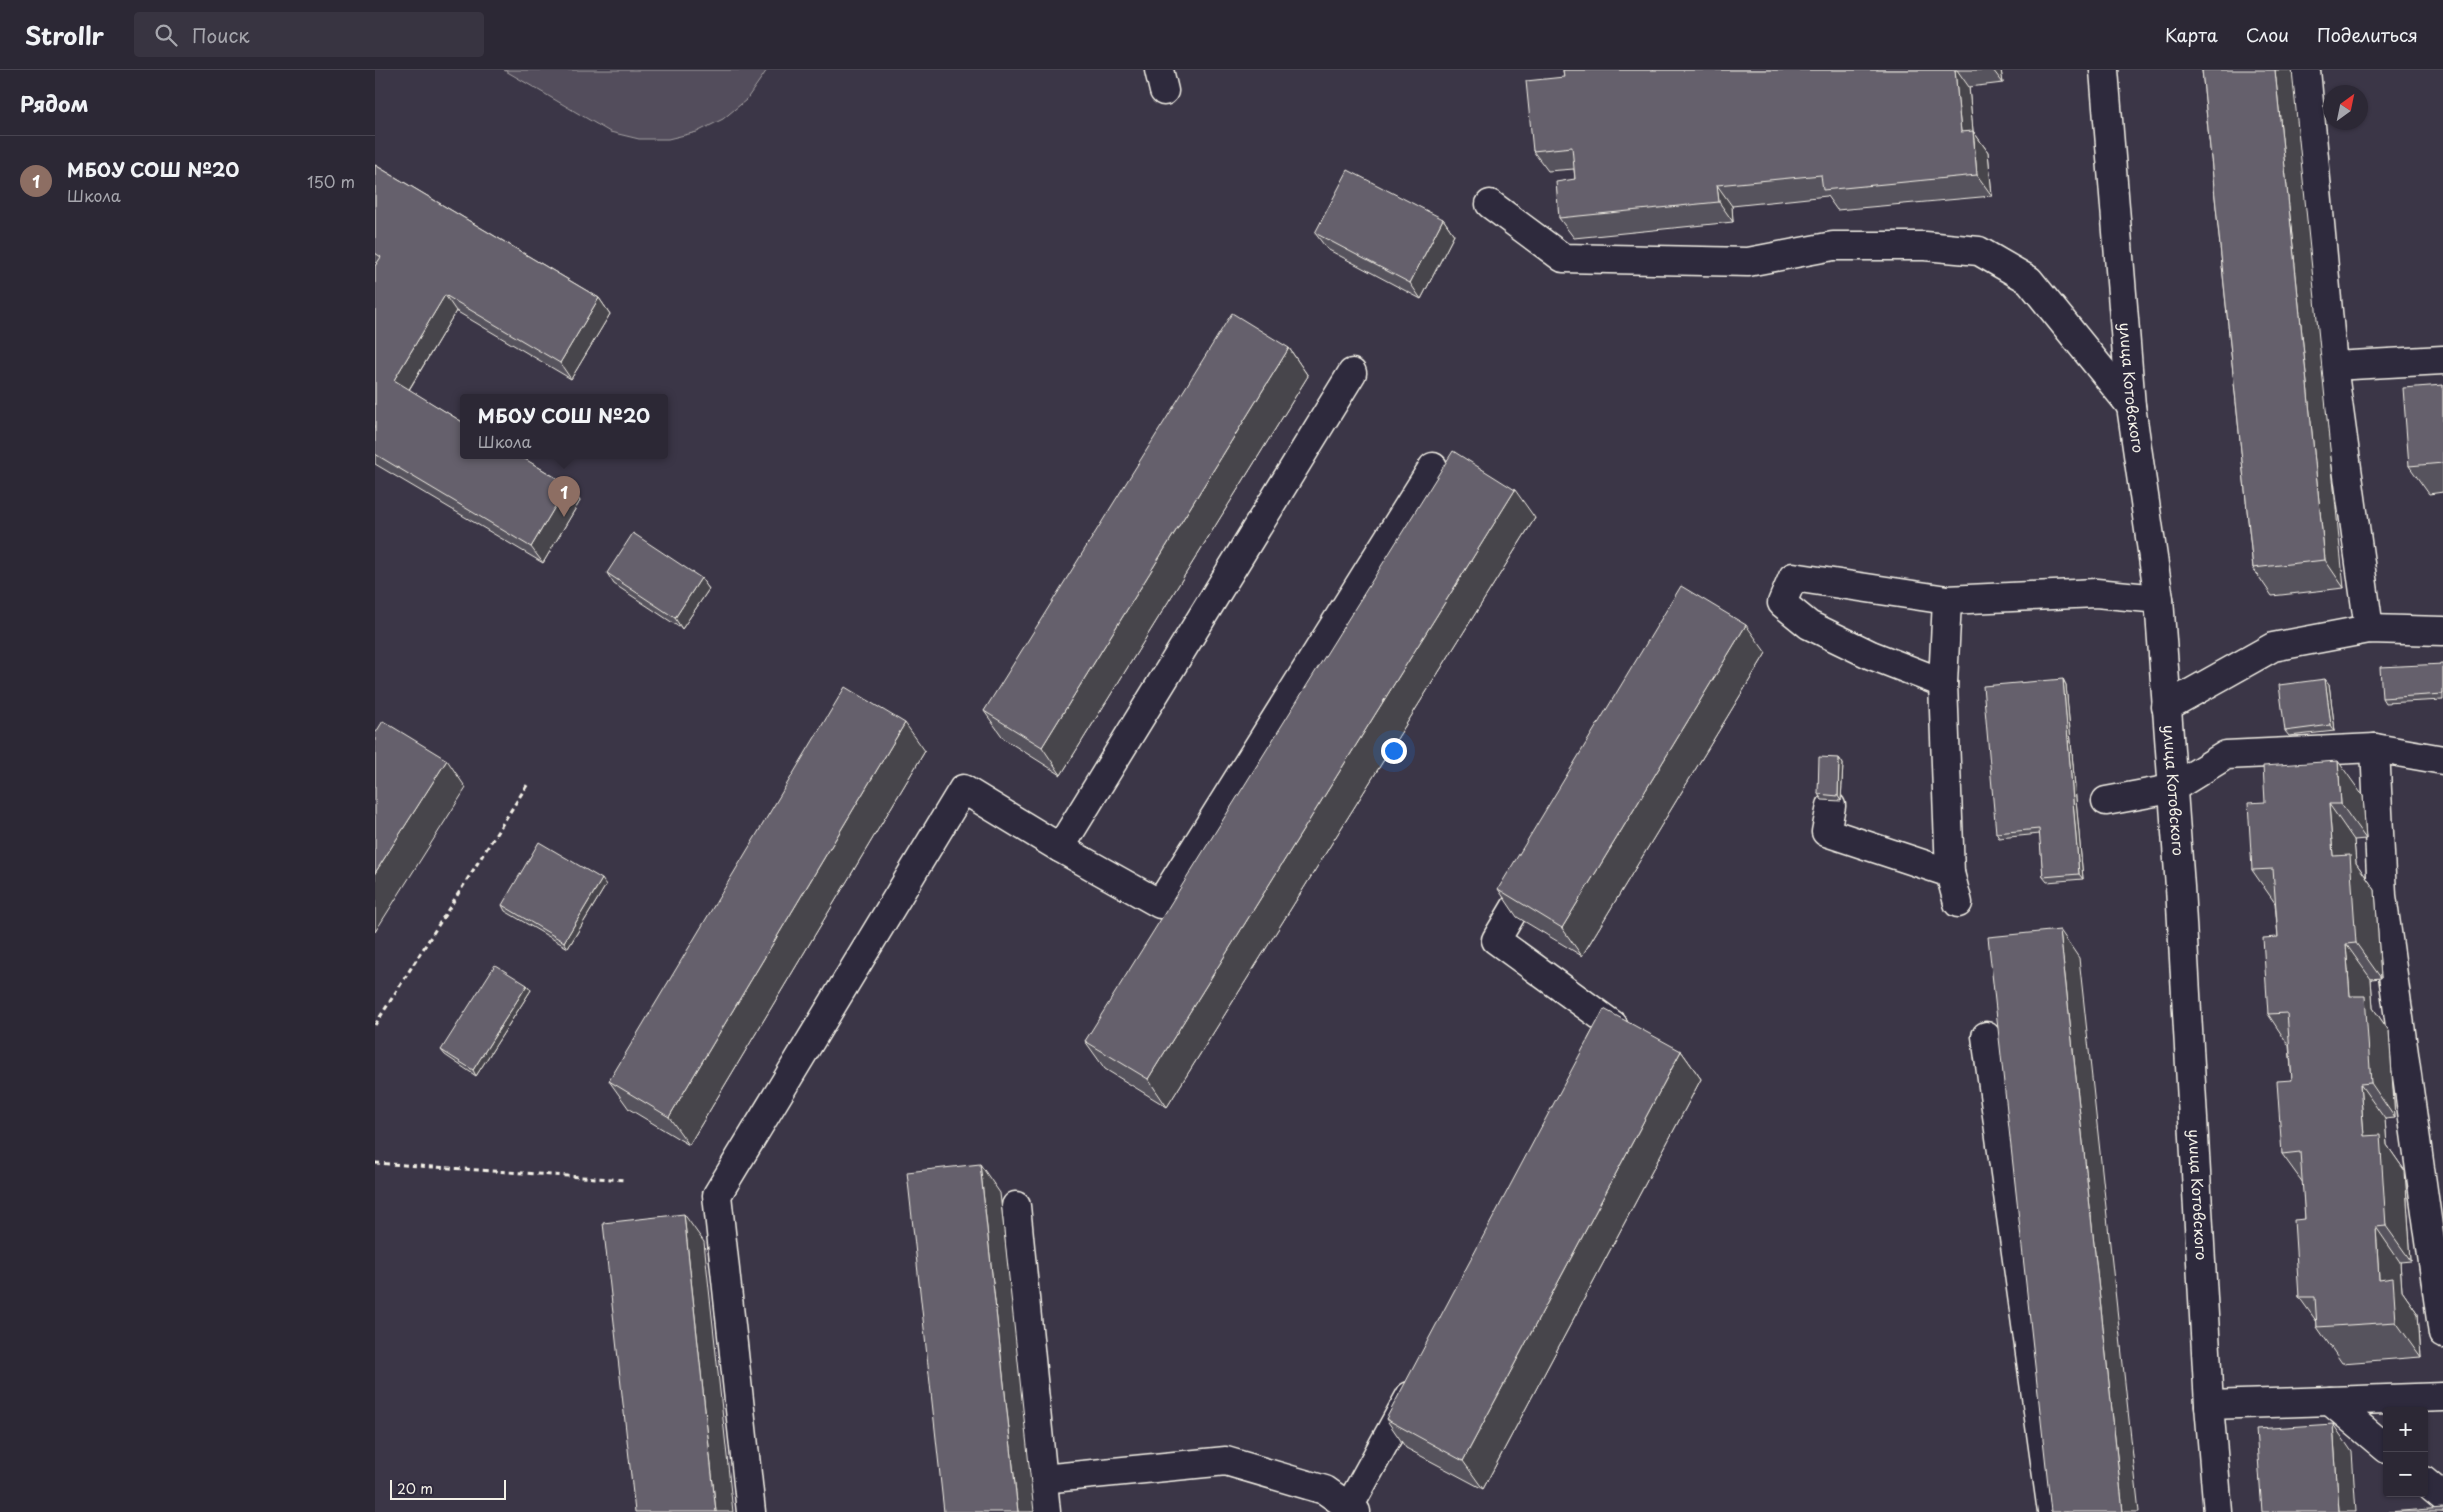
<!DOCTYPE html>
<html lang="ru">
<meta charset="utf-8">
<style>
:root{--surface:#2c2835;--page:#383441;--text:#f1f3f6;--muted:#a6a6ad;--line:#484450;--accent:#ff9aa2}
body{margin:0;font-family:"Playpen Sans",sans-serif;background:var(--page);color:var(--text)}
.controls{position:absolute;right:15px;bottom:15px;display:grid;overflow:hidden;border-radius:5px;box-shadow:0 1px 4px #0004}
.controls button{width:45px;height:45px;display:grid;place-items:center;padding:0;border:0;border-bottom:1px solid var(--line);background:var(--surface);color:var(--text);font:25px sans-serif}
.compass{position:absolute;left:1948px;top:15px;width:45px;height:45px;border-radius:50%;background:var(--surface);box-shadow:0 1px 4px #0004;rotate:33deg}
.scale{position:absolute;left:15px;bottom:12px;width:116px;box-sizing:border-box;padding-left:5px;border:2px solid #f4f1e8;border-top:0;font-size:14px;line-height:18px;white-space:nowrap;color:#f4f1e8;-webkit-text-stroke:4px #2f2a3d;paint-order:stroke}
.you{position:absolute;left:1018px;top:680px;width:18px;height:18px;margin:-12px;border:4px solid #fff;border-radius:50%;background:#1a73e8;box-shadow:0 0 0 8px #1a73e833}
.badge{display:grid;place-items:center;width:32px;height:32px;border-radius:50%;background:var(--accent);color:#fff;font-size:16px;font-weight:700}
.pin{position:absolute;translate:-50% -41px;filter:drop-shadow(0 1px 2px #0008)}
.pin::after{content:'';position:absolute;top:26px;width:18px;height:15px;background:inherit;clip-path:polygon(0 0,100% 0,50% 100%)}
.popup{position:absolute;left:85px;top:324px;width:208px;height:65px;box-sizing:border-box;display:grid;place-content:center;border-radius:5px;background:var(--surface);filter:drop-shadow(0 1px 4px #0005);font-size:16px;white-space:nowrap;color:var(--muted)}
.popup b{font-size:19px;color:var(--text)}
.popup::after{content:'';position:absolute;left:50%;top:100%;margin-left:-10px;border:10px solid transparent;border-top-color:var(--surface)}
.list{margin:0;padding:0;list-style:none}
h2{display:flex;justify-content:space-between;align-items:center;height:65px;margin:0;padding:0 20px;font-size:21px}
h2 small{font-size:16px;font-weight:400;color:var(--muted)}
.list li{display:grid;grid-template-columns:32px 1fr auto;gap:15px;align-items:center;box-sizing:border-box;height:90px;padding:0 20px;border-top:1px solid var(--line)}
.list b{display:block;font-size:19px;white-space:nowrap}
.list p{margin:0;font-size:16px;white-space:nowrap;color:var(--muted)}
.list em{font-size:16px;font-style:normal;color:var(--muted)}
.icon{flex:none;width:28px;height:28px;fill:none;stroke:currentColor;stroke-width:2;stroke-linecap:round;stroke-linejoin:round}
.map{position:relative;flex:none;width:2068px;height:1442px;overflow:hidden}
header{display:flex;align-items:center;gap:30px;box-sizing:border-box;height:70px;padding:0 25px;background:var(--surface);border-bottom:1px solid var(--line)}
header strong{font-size:24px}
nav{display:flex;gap:28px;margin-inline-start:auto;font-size:18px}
.search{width:350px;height:45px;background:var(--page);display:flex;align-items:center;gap:12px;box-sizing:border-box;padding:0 18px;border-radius:5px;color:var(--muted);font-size:19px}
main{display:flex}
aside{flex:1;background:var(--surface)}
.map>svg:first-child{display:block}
.green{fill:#534e5c;stroke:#a4a0a2}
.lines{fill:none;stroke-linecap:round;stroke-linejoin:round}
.minor-casing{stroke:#f4f1e8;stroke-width:31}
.path{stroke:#f4f1e8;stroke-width:3;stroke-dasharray:5 4;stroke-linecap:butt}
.minor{stroke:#2f2a3d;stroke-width:28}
.wall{fill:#57535d;stroke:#f4f1e8}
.shaded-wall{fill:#47444c;stroke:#f4f1e8}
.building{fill:#65616c;stroke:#f4f1e8}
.labels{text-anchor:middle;stroke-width:4;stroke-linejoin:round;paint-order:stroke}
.street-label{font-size:15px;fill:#f4f1e8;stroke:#2f2a3d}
</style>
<header>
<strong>Strollr</strong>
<div class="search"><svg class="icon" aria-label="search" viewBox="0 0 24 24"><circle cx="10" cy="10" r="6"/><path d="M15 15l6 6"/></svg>Поиск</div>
<nav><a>Карта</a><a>Слои</a><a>Поделиться</a></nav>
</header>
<main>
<aside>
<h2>Рядом<small></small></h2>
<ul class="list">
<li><span class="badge" style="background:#8d6e63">1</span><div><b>МБОУ СОШ №20</b><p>Школа</p></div><em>150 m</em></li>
</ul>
</aside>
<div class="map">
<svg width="2068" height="1442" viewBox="0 0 2068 1442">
<rect width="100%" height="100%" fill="#3b3647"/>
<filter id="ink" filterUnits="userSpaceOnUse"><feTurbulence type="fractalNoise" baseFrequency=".02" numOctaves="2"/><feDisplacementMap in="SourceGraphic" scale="10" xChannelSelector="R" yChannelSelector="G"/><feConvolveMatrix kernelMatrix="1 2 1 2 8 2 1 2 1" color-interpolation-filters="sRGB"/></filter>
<g filter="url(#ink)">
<path class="green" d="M 129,0 L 392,0 L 371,30 L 348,49 L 322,62 L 293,69 L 264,69 L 235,62 Z"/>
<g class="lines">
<g class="minor-casing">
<g id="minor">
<path d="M 784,0 L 789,21"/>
<path id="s1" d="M 1729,0 L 1756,336 L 1784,529 L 1805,817 L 1834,1335 L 1843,1442"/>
<path d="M 1931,0 L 1958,296 L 1994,559"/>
<path d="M 1115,134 L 1188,188 L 1373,192 L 1458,176 L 1550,176 L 1604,181 L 1654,210 L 1756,336"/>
<path d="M 1958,296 L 2068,290"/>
<path d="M 1572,530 L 1568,613 L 1575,803"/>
<path d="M 1568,613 L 1496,585 L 1434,555 L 1407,533 L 1418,507 L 1572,530 L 1721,523 L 1784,529"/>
<path d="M 1791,637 L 1898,577 L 1994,559 L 2068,561"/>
<path d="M 2000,678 L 2007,826 L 2068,1264"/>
<path d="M 1731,731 L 1796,719 L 1851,685 L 2000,678 L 2068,690"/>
<path d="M 1456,736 L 1451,762 L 1575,803 L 1583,833"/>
<path d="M 685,778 L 785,834 L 1058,397"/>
<path d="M 1157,809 L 1121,870 L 1238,955 L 1227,975"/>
<path d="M 1611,966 L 1677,1442"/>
<path d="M 641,1136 L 671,1442"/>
<path d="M 1834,1335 L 1955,1331"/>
<path d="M 2012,1379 L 1955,1331 L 2068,1327"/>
<path d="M 667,1409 L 851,1391 L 950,1420 L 981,1442"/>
<path d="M 2049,1411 L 2068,1427"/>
<path d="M 974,1437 L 1035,1326"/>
<path d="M 376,1442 L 342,1125 L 588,719 L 685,778 L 977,303"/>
</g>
</g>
<path class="path" d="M 0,955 L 154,712
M 0,1093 L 251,1110"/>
<use href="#minor" class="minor"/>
</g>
<path class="wall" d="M 1188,0 L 1626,0 L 1628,13 L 1594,17 L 1598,61 L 1613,82 L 1617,126 L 1462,140 L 1452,126 L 1357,136 L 1358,152 L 1199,168 L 1184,148 L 1200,109 L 1199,99 L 1173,101 L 1158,81 L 1189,7 Z
M 1827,0 L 1969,518 L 1897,526 L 1878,498 Z
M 0,95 L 224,228 L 235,244 L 196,309 L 81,241 L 34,320 L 193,415 L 205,431 L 168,493 L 0,394 L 0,196 L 2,193 L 0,192 Z
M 1068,149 L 1079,165 L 1046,229 L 952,179 L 940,163 Z
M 914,278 L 933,306 L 686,705 L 629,669 L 609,641 Z
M 2068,315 L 2068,422 L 2054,424 L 2034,396 Z
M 1160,448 L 792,1037 L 730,999 L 710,971 Z
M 232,503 L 326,508 L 334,519 L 307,559 L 239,514 Z
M 1391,583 L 1207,886 L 1142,847 L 1123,819 Z
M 2068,594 L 2068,630 L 2010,633 L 2007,628 Z
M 1688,609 L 1691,615 L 1708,809 L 1672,812 L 1668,807 L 1665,764 L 1624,768 L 1621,763 Z
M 1954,614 L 1960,661 L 1914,666 L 1910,661 Z
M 550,681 L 314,1075 L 254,1039 L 234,1011 Z
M 1464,688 L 1468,694 L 1466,731 L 1447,730 L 1443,724 Z
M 1988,726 L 1991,769 L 1979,770 L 1981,793 L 2000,820 L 2006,908 L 1996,909 L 1998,938 L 2014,961 L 2020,1048 L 2010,1049 L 2012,1075 L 2030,1101 L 2036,1191 L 2025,1192 L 2027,1221 L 2043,1244 L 2046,1287 L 1967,1293 L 1942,1257 L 1942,1252 L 1924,1227 L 1930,1149 L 1928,1113 L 1907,1084 L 1917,1010 L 1914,976 L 1893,944 L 1903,867 L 1900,833 L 1877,800 L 1890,732 Z
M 231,815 L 193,878 L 130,841 L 127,835 Z
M 152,915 L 156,920 L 101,1006 L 70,985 L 66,980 Z
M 1306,981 L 1326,1009 L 1108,1419 L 1031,1378 L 1011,1349 Z"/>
<path class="shaded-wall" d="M 1580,0 L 1582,0 L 1594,17 L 1600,83 L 1586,62 Z
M 1618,0 L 1626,0 L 1628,13 Z
M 1900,0 L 1917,0 L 1969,518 L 1950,490 Z
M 1598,61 L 1613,82 L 1617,126 L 1602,105 Z
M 1342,115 L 1357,136 L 1358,152 L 1344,132 Z
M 1068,149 L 1079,165 L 1046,229 L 1035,213 Z
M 70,225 L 81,241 L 30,326 L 19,310 Z
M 224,228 L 235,244 L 196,309 L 185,293 Z
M 914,278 L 933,306 L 686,705 L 667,677 Z
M 193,415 L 205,431 L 168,493 L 156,477 Z
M 1140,420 L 1160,448 L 792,1037 L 773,1009 Z
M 326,508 L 334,519 L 307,559 L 300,548 Z
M 1371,555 L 1391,583 L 1207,886 L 1187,858 Z
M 1688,609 L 1691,615 L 1708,809 L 1704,804 Z
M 1950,609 L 1954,614 L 1960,661 L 1956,655 Z
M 530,653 L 550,681 L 314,1075 L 294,1047 Z
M 1464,688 L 1468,694 L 1466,731 L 1463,726 Z
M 72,690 L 91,718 L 0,862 L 0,803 Z
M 1963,691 L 1988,726 L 1991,769 L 1966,734 Z
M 1954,734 L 1979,770 L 1981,793 L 2000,820 L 2006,908 L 1981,873 L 1958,786 Z
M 227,809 L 231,815 L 193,878 L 189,872 Z
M 1685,860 L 1704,888 L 1764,1442 L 1748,1442 Z
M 1971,874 L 1996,909 L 1998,938 L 2014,961 L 2020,1048 L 1996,1013 L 1975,926 Z
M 152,915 L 156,920 L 101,1006 L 98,1000 Z
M 1306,981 L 1326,1009 L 1108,1419 L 1088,1391 Z
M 1985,1014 L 2010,1049 L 2012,1075 L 2030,1101 L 2036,1191 L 2011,1156 L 1989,1066 Z
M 605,1094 L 625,1123 L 659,1442 L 643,1442 Z
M 309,1144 L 329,1172 L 358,1442 L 341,1442 Z
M 2001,1157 L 2025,1192 L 2027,1221 L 2043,1244 L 2046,1287 L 2021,1252 L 2004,1210 Z
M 1958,1354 L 1977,1382 L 1981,1442 L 1964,1442 Z"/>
<path class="building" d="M 1188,0 L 1580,0 L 1586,62 L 1598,61 L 1602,105 L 1448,120 L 1446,105 L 1342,115 L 1344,132 L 1184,148 L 1181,112 L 1200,109 L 1197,77 L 1158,81 L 1151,11 L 1189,7 Z
M 1827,0 L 1900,0 L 1950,490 L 1878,498 Z
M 0,95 L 224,228 L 185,293 L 70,225 L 19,310 L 89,353 L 89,386 L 145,386 L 193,415 L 156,477 L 0,384 L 0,196 L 6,187 L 0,183 Z
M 973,100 L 1068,149 L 1035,213 L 940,163 Z
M 857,243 L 914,278 L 667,677 L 609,641 Z
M 2068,315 L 2068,393 L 2034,396 L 2028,318 Z
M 1078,381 L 1140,420 L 773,1009 L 710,971 Z
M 258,463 L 326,508 L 300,548 L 232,503 Z
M 1306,516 L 1371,555 L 1187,858 L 1123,819 Z
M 2068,594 L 2068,624 L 2007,628 L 2005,597 Z
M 1688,609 L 1704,804 L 1668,807 L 1664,759 L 1621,763 L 1608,616 Z
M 1950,609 L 1956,655 L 1910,661 L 1904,615 Z
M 470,617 L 530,653 L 294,1047 L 234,1011 Z
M 8,651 L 72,690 L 0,803 L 0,664 Z
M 1444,687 L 1464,688 L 1463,726 L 1443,724 Z
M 1963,691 L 1966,734 L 1954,734 L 1958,786 L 1975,785 L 1981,873 L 1971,874 L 1975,926 L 1990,926 L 1996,1013 L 1985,1014 L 1989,1066 L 2005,1065 L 2011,1156 L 2001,1157 L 2004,1210 L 2018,1208 L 2021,1252 L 1942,1257 L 1940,1227 L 1924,1227 L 1919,1150 L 1930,1149 L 1925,1082 L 1907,1084 L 1902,1011 L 1917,1010 L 1912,943 L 1893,944 L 1888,868 L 1903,867 L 1898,799 L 1877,800 L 1873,733 L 1890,732 L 1888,696 Z
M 164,772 L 227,809 L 189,872 L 127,835 Z
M 1685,860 L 1748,1442 L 1676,1442 L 1613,867 Z
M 120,895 L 152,915 L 98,1000 L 66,980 Z
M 1229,939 L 1306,981 L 1088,1391 L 1011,1349 Z
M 605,1094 L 643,1442 L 569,1442 L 532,1102 Z
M 309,1144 L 341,1442 L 260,1442 L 228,1153 Z
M 1958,1354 L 1964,1442 L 1887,1442 L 1881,1359 Z
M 2068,1438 L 2068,1442 L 2013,1442 Z"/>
</g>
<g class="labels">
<g class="street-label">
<text dy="5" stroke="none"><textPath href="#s1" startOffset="319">улица Котовского</textPath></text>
<text dy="5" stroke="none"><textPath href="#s1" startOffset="724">улица Котовского</textPath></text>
<text dy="5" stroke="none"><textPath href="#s1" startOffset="1129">улица Котовского</textPath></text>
</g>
</g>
</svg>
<div class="controls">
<button>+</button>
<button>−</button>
</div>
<svg class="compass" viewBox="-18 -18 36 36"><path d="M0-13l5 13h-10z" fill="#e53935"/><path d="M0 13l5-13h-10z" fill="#a6a6ad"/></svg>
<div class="scale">20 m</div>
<div class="you"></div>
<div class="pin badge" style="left:189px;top:447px;background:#8d6e63">1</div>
<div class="popup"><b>МБОУ СОШ №20</b>Школа</div>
</div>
</main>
